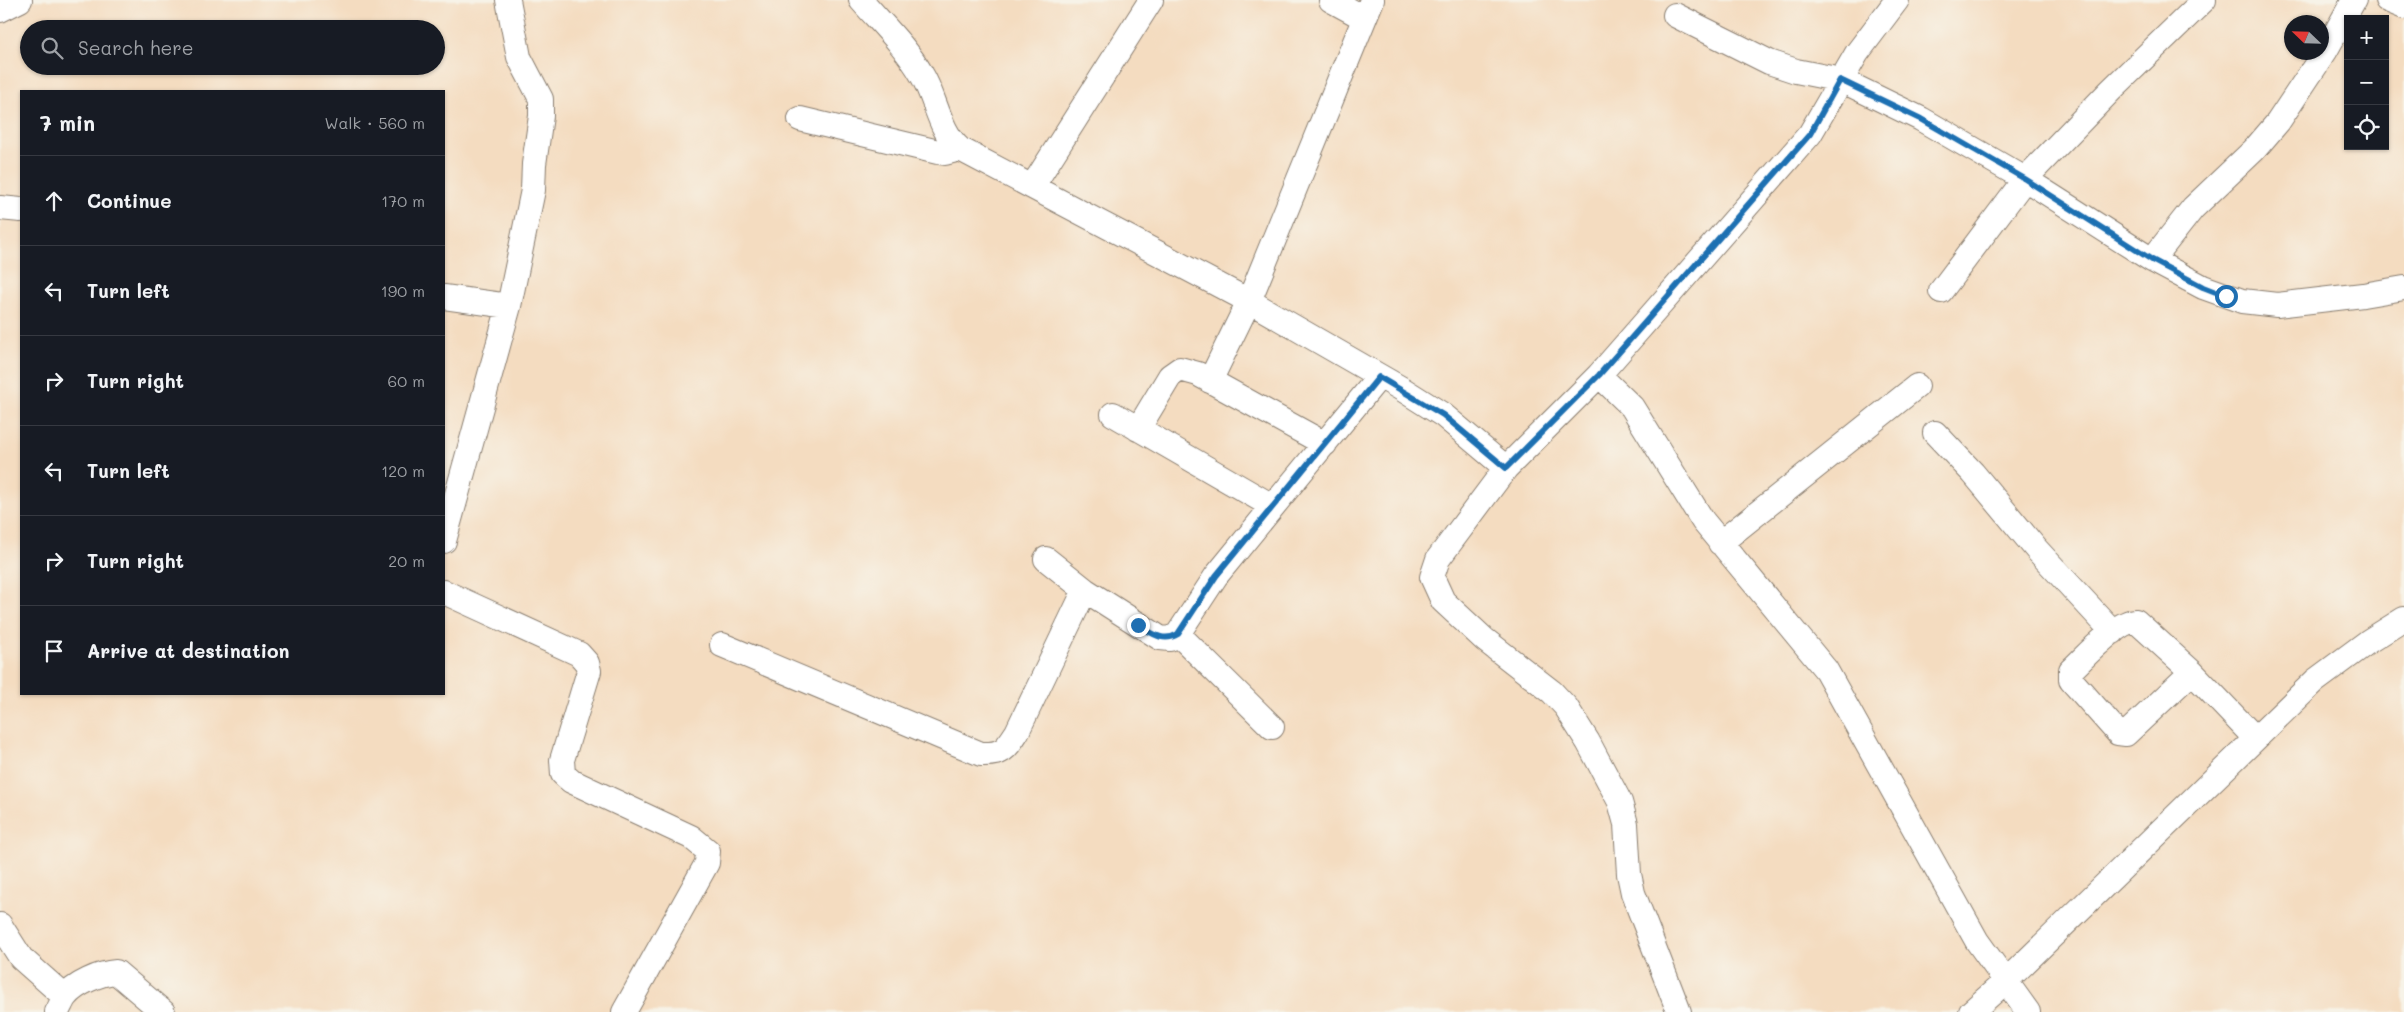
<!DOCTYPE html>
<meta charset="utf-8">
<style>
:root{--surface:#171b24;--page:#20242c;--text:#f1f3f6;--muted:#9ea1a6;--line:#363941}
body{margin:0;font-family:Mali,sans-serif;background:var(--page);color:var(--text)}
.controls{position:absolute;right:15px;top:15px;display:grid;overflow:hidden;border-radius:0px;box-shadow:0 1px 4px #0004}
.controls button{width:45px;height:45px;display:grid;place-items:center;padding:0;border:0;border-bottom:1px solid var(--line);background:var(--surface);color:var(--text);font:25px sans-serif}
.compass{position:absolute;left:2284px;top:15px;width:45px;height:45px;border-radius:50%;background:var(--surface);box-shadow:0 1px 4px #0004;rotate:293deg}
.stop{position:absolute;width:15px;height:15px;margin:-11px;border:4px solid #1f6fb2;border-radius:50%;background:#fff}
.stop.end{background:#1f6fb2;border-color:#fff;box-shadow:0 1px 5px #0008}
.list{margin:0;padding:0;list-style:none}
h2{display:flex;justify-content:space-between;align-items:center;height:65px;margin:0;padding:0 20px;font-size:21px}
h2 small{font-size:16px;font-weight:400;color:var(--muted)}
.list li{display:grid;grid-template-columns:32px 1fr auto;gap:15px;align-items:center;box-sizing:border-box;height:90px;padding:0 20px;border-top:1px solid var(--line)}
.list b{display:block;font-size:19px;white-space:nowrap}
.list em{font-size:16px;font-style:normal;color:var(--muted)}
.icon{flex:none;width:28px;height:28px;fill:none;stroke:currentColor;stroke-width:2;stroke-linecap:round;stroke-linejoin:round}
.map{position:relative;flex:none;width:2404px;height:1012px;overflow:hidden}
.search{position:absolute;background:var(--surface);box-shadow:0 1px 4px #0004;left:20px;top:20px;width:425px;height:55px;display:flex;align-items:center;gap:12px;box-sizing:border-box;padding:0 18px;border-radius:28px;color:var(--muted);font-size:19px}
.panel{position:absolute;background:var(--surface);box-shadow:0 1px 4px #0004;left:20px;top:90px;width:425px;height:605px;border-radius:0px}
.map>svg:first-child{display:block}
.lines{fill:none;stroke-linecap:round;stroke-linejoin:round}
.minor-casing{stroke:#887c6e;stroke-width:26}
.minor{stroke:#fff;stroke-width:24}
.route{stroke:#1f6fb2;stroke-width:6}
</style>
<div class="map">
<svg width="2404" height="1012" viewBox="0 0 2404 1012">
<rect width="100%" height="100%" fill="#f7f3e8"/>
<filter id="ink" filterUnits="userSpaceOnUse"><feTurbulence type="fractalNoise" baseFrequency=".02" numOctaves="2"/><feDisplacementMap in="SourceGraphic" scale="10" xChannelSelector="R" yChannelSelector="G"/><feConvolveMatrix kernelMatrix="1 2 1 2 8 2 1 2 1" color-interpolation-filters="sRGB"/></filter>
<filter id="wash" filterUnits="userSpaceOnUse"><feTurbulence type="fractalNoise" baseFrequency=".0096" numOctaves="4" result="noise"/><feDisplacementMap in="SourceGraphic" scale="20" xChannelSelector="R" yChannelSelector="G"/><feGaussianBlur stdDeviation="1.12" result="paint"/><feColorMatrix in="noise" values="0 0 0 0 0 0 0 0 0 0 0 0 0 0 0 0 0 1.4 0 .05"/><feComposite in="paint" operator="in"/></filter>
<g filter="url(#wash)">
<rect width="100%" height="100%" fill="#f4dcc0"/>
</g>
<g filter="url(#ink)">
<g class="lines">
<g class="minor-casing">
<path id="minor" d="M 861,0 C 882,24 906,47 922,75 C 936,98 939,131 960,149 L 1249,301 L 1402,389 L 1443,415 L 1506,468 L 1599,375 L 1810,134 L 1857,53 L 1897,0
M 1331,0 L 1364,18
M 2204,0 L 2111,90 L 2025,179 L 2152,260 L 2203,287 L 2242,301 L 2277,305 L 2363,295 L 2404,288
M 2387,0 L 2404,7
M 0,10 L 20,0
M 1675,15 L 1769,62 L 1796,71 L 1841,80 L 1921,119 L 2025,179 L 1941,291
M 800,119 L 938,152 L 945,153 L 960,149
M 1032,187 L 1151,0
M 0,208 L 21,210
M 2152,260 L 2193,208 L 2254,150 L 2278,122 L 2326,50 L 2354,0
M 444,297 L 509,306
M 1599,375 L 1632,407 L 1703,521 L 1826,670 L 1977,941 L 2028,1012
M 1210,381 L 1249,301 L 1372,0
M 1113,414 L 1272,506
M 1138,429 L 1170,376 L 1180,369 L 1198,374 L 1325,444
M 1935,433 L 1973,473 L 2037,550 L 2113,632
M 1506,468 L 1438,559 L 1432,577 L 1443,601 L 1485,640 L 1552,692 L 1566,707 L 1588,742 L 1620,802 L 1626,824 L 1629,874 L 1633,893 L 1679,1012
M 444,541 L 509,306 L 533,190 L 534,164 L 541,116 L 541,99 L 519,57 L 508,0
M 1720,543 L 1917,386
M 1046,559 L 1085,590 L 1160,638 L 1170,639 L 1178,634 L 1216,576 L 1379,377
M 444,592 L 579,654 L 587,663 L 589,671 L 562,760 L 563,774 L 571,781 L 691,837 L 708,851 L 707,863 L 624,1012
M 1178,634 L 1272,727
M 722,645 L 981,754 C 1003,755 1006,749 1017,732 L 1085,590
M 2192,672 L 2126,734 L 2118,733 L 2071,680 L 2071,670 C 2085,657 2118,620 2136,621 L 2192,672 L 2255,738
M 0,925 L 21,958 L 65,997
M 57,1012 C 60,1007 62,1001 65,997 C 75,984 100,973 116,972 L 163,1012
M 1971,1012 L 2006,981 L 2315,681 L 2369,641 L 2404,619"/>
</g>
<use href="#minor" class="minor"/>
</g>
</g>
<g class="lines" filter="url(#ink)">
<path class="route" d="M 1138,625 C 1152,633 1163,643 1178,634 L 1216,576 L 1379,377 L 1443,415 L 1506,468 L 1599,375 L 1810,134 L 1840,80 L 1921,119 L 2025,179 L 2152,260 L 2203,287 L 2226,296"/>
</g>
</svg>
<div class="controls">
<button>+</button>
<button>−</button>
<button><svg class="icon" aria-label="locate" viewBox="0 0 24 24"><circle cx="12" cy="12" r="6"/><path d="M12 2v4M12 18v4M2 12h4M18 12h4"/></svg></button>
</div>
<svg class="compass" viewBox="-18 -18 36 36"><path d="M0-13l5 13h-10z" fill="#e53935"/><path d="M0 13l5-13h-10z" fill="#9ea1a6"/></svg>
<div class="stop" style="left:2226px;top:296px"></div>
<div class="stop end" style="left:1138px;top:625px"></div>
<div class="search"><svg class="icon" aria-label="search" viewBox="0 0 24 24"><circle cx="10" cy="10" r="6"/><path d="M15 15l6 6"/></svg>Search here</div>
<section class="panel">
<h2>7 min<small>Walk · 560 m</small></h2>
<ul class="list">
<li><svg class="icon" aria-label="ahead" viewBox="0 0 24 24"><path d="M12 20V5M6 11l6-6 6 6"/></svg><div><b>Continue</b></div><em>170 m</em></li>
<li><svg class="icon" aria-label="left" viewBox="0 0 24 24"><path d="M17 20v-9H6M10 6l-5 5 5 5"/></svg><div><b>Turn left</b></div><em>190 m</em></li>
<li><svg class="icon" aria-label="right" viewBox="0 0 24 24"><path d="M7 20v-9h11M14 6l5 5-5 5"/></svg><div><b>Turn right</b></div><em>60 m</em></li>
<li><svg class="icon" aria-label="left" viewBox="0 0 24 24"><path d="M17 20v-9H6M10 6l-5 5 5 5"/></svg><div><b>Turn left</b></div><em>120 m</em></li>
<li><svg class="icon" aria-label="right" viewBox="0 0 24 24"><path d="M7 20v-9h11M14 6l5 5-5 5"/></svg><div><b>Turn right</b></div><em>20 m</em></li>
<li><svg class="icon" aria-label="arrive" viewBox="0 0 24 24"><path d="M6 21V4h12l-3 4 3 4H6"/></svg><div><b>Arrive at destination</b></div></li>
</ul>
</section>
</div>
